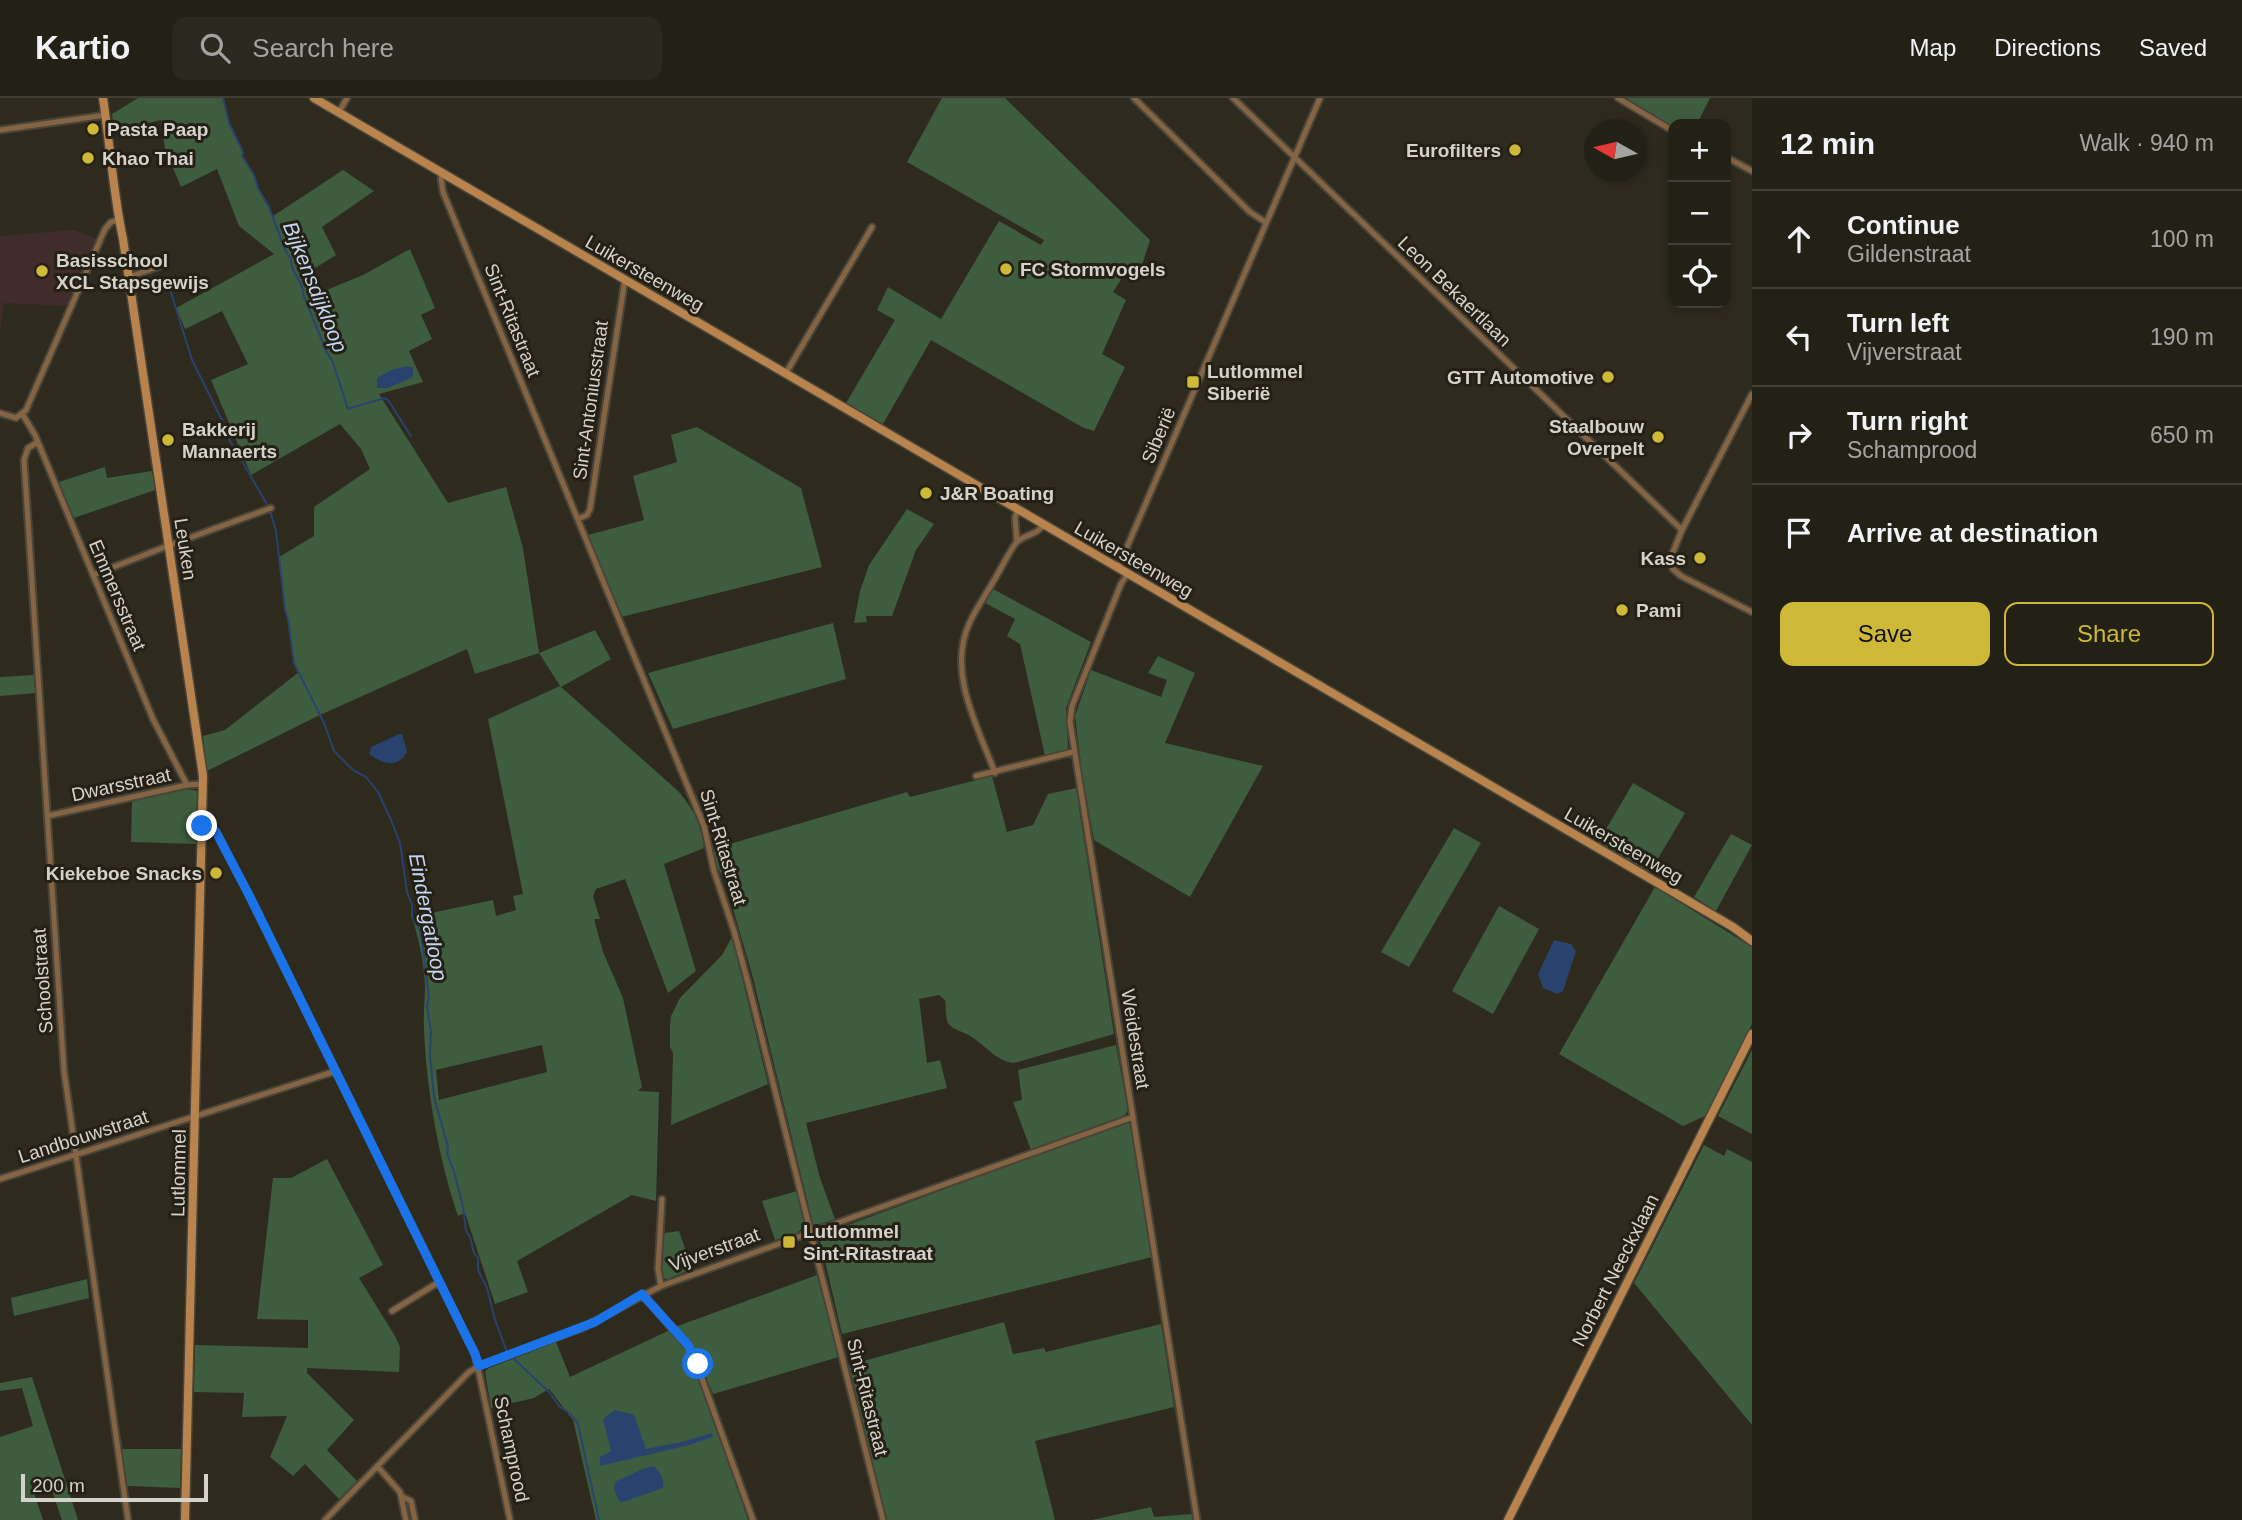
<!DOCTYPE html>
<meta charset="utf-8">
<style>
:root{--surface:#232016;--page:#2b281f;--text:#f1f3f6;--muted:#a3a3a1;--line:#403e35;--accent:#ceb838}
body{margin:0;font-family:Helvetica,sans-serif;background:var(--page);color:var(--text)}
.controls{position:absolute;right:21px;top:21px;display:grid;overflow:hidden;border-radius:14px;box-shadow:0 4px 10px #0003}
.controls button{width:63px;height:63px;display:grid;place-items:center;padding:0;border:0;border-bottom:2px solid var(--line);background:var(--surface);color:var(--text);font:35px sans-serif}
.compass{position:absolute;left:1584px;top:21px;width:63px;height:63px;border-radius:50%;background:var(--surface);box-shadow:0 4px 10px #0003;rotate:278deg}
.scale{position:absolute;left:21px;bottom:18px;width:187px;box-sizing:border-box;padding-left:7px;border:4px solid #d4d2ca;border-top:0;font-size:19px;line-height:24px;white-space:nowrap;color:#d4d2ca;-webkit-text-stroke:5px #252015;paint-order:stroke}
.stop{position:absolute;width:21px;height:21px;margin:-16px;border:5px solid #1a73e8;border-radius:50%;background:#fff}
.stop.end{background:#1a73e8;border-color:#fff;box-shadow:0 2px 7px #0008}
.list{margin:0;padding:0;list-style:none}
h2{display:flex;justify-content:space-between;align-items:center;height:91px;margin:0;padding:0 28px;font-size:30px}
h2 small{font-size:23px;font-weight:400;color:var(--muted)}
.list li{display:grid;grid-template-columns:46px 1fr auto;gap:21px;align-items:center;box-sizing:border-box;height:98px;padding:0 28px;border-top:2px solid var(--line)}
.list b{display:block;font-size:26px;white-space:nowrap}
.list p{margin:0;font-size:23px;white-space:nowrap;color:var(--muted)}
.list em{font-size:23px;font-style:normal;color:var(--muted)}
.actions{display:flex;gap:14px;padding:21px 28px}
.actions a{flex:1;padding:16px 0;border:2px solid var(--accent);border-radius:14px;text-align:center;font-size:24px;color:var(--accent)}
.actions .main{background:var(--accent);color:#111}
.icon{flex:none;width:38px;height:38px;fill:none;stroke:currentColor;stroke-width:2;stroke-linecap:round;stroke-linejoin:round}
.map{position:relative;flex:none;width:1752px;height:1422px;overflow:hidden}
header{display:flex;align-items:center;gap:42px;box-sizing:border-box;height:98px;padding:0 35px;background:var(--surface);border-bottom:2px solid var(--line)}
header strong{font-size:33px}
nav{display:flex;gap:38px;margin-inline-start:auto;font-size:24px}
.search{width:490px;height:63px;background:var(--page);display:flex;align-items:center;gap:18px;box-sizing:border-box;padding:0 24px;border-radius:14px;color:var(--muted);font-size:26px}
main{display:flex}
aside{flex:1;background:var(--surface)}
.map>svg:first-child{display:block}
.education{fill:#402c2a}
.green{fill:#3e5c3e;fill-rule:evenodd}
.water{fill:#2a426e}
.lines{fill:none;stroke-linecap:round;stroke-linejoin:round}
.stream{stroke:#2a426e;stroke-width:2}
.minor-casing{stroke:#49453a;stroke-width:9}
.secondary-casing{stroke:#49453a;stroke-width:11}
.minor{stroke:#856443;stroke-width:5}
.secondary{stroke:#b8834d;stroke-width:8}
.route{stroke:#1a73e8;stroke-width:9}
.poi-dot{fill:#ceb838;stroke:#252015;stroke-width:2.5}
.labels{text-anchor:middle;stroke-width:6;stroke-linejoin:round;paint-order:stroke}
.poi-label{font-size:19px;font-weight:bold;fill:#d4d2ca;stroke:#252015;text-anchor:start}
.street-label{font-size:19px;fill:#d4d2ca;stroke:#252015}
.water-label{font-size:21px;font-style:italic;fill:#c5d6f3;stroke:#252015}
</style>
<header>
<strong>Kartio</strong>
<div class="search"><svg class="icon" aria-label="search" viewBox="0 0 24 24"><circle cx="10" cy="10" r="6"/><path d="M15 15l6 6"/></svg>Search here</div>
<nav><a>Map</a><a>Directions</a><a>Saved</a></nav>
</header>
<main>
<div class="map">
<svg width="1752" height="1422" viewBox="0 0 1752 1422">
<rect width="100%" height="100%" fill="#2f2a1e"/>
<path class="education" d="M 74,132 L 98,141 L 68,208 L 4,205 L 0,234 L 0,138 Z"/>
<path class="green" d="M 138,0 L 223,0 L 229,25 L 243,54 L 242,58 L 254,77 L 258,90 L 273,118 L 343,72 L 374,93 L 322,129 L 336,157 L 304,177 L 312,198 L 363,177 L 410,151 L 435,210 L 421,217 L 432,241 L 409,253 L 423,284 L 379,296 L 448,405 L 506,389 L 523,450 L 539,555 L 595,532 L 611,561 L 561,589 L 677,692 C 693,710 701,725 704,750 L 664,766 L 696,873 L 668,895 L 625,781 L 596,791 L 593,798 L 600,821 L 594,821 L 603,854 L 623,900 L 642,989 L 638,993 L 659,994 L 656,1103 L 632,1097 L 517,1163 L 528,1194 L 495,1206 L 465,1115 L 458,1118 C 439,1063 426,989 424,931 C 423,917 425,902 425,888 C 424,864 419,842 412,819 L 493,802 L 496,818 L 516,812 L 513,798 L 523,796 L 488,621 L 560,588 L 539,555 L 475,576 L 467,551 L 320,617 L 207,673 L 203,638 L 225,632 L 299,574 L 294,565 L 288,521 L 285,512 L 279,459 L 314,438 L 314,409 L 370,371 L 361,351 L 340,326 L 251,377 L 211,282 L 248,266 L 222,213 L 185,231 L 176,210 L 274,156 L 239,128 L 217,71 L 181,89 L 165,51 L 161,22 L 114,34 L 112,16 ZM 542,947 L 547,974 L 439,1002 L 436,972 Z
M 942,0 L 1005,0 L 1150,142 L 1136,186 L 1125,178 L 1130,167 L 1113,194 L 1126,202 L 1102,256 L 1125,269 L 1094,333 L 1082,329 L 931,242 L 883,326 L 846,305 L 895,222 L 877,212 L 888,189 L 941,221 L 999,123 L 1041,147 L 1044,142 L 907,64 Z
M 1628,0 L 1710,0 L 1697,26 L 1673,26 L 1673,30 L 1628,3 Z
M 697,329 L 801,390 L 822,469 L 621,519 L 588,437 L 644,422 L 633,378 L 677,364 L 671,337 Z
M 105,369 L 107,380 L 152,373 L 155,392 L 74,420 L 59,384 Z
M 907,411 L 934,426 L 916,452 L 892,518 L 866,518 L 867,524 L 854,525 L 860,493 L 869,467 Z
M 993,491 L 1091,544 L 1066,610 L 1068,651 L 1045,658 L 1020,546 L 1007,538 L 1015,521 L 985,505 Z
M 833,525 L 846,581 L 673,631 L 648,575 Z
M 1158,558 L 1195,575 L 1165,645 L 1263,668 L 1190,799 L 1094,742 L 1082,675 L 1075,618 L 1091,572 L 1161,599 L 1167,582 L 1148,575 Z
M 35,577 L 37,595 L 0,598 L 0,579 Z
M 992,678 L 1007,734 L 1033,727 L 1048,696 L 1076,690 L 1114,936 L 1014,965 C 996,963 987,949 972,939 C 965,934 952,932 948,925 C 945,919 946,908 945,902 L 939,897 L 919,901 L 927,965 L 940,962 L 947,990 L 806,1025 L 820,1080 L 835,1121 L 820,1126 L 813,1126 L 753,880 L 726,786 L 709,752 L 907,694 L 910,699 Z
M 1633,685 L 1685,715 L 1650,774 L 1598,745 Z
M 187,691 L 197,693 L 196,746 L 131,744 L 132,703 Z
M 1454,730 L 1481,745 L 1409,869 L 1381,854 Z
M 1731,736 L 1752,747 L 1716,813 L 1694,799 Z
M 1655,789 L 1752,849 L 1752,926 L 1705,1018 L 1683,1028 L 1559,956 Z
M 1499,808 L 1539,831 L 1493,916 L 1452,893 Z
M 732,839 L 768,986 L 671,1027 L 673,955 L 670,949 L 670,929 L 671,918 L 680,900 L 722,857 Z
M 1116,947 L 1127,1008 L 1127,1014 L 1125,1017 L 1031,1052 L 1013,1004 L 1022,1002 L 1018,972 Z
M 1752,952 L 1752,1036 L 1718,1018 Z
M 1126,1024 L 1130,1025 L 1132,1029 L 1152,1159 L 842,1236 L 820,1142 L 821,1137 Z
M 1704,1047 L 1724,1058 L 1727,1051 L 1752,1064 L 1752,1327 L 1634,1185 Z
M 327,1061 L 383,1167 L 359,1180 L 395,1238 L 400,1249 L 399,1274 L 307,1270 L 307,1275 L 354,1322 L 327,1352 L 357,1383 L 339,1401 L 305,1366 L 293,1378 L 270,1359 L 287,1318 L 242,1319 L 244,1295 L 194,1294 L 195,1247 L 308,1250 L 308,1222 L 257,1221 L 273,1080 L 291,1080 Z
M 797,1093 L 804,1126 C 801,1137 786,1139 775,1142 L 762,1103 Z
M 679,1133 L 692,1171 L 667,1181 L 661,1179 C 659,1165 660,1148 665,1135 Z
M 817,1177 L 839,1259 L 713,1296 L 693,1249 L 675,1229 Z
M 87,1181 L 89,1200 L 14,1218 L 11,1200 Z
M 1004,1224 L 1013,1256 L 1044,1250 L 1046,1254 L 1161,1226 L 1174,1309 L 1035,1343 L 1055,1422 L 887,1422 L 849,1267 Z
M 670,1232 L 691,1257 L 748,1422 L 596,1422 L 573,1322 L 549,1291 L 534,1300 L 491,1310 L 485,1273 L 489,1270 L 556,1244 L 570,1279 Z
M 32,1279 L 78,1422 L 62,1422 L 48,1381 L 31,1386 L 43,1422 L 0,1422 L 0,1339 L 33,1328 L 22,1290 L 0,1293 L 0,1285 Z
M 121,1351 L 181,1351 L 180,1390 L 127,1388 Z
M 1151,1409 L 1154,1419 L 1192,1416 L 1193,1422 L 1092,1422 Z"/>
<path class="water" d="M 407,268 L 413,270 L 413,279 L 388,290 L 377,290 L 377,280 L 391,272 Z
M 399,636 L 402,636 L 407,654 C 397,671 383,666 369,656 L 371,649 Z
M 1554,842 L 1571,846 L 1576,853 L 1563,893 L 1557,896 L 1543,890 L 1538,876 Z
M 615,1312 L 634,1317 L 646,1351 L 682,1344 L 712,1335 L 713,1339 L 689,1347 L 600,1368 L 600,1359 L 611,1353 L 603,1321 Z
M 651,1368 L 655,1369 C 661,1376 664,1381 663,1390 L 623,1404 L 619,1403 L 614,1391 L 615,1384 L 640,1372 Z"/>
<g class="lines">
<path class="stream" d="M 223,0 L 229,25 L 243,54 L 242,58 L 254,77 L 258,90 L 269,109 L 285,152 L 291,161 C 290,175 304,183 303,196 L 327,255 L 332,262 L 348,311 L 384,300 L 388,302 L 411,338
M 170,191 L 192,262 L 228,334 L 229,341 L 268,408
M 270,413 L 276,433 L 285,512 L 288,521 L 294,565 L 324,625 L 334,653 L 353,672 L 366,679 L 378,694 L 391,722 L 400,745 L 407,794 L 412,807 L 412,819 L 419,830 L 422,843 L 429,900 L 427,908 L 431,933 L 430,957 L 434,999 L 448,1049 L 447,1055 L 454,1074 L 463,1108 L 466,1133 L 470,1139 L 474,1155 L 478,1160 L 478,1172 L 487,1190 L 495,1222 L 507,1254
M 512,1259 L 549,1294 L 560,1309 L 571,1316 L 578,1326 L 599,1422"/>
<g class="minor-casing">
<path id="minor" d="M 1134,0 L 1250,114 L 1265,124
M 1233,0 L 1682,432
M 1618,0 L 1673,33
M 339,14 L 347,0
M 0,32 L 106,17
M 1726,59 L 1752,73
M 443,75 L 441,80 L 443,94 L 704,728 L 714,773 L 734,833 L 748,885 L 883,1422
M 129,179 L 160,168
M 786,275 L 872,129
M 1752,296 L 1682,432 L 1671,459 L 1673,471 L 1681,478 L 1752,514
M 0,315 L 16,320 L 26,312 L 105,131 L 111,124 L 119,122
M 23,317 L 35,337 L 153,621 L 187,687
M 38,344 L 28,350 L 24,362 L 64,973 L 128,1422
M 578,421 L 587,417 L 590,411 L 625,181
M 1017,443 L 1015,420 L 1018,411
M 1118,470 L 1320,0
M 1128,475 L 1121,486 L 1072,608 L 1070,624 L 1197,1422
M 93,477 L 170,447 L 271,410
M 995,675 C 978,629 947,575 969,526 C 975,512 985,498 993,484 C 998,477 1012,447 1018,443 C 1027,436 1037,437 1044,426
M 976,678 L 1073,654
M 47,718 L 187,687 L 203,686
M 202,728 L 212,730 L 216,734 L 249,797 L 475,1256 L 510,1422
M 0,1081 L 336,973
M 661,1188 L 658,1171 L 662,1101
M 642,1196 L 692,1253 L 753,1422
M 392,1213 L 439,1184
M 377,1368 L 400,1394 L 406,1422
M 403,1399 L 411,1403 L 415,1422
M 325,1422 L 469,1274 L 479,1268 L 582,1230 L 661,1188 L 1133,1019"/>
</g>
<g class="secondary-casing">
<path id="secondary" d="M 103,0 C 110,47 113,94 123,141 L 203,678 L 185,1422
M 314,0 L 1733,829 L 1752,843
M 1508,1422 L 1752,936"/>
</g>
<use href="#minor" class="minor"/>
<use href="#secondary" class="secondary"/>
</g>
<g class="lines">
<path class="route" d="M 202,728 L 212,730 L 216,734 L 249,797 L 475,1256 L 479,1268 L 595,1224 L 642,1196 L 688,1247 L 698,1266"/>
</g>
<g class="poi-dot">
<circle cx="93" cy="31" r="7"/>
<circle cx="1515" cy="52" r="7"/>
<circle cx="88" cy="60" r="7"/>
<circle cx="1006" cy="171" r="7"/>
<circle cx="42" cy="173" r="7"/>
<circle cx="1608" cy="279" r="7"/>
<rect x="1186" y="277" width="14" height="14" rx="3.5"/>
<circle cx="1658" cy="339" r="7"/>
<circle cx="168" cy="342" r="7"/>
<circle cx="926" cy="395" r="7"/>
<circle cx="1700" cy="460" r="7"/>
<circle cx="1622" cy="512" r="7"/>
<circle cx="216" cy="775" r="7"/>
<rect x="782" y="1137" width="14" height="14" rx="3.5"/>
</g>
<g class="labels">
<g class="poi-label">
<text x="107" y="38">Pasta Paap</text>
<text x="1501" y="59" text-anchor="end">Eurofilters</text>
<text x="102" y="67">Khao Thai</text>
<text x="56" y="169">Basisschool<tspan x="56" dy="22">XCL Stapsgewijs</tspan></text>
<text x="1020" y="178">FC Stormvogels</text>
<text x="1207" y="280">Lutlommel<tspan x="1207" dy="22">Siberië</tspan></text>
<text x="1594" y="286" text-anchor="end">GTT Automotive</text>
<text x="1644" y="335" text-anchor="end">Staalbouw<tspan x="1644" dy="22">Overpelt</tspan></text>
<text x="182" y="338">Bakkerij<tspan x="182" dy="22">Mannaerts</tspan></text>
<text x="940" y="402">J&amp;R Boating</text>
<text x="1686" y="467" text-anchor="end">Kass</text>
<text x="1636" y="519">Pami</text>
<text x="202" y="782" text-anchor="end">Kiekeboe Snacks</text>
<text x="803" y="1140">Lutlommel<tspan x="803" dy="22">Sint-Ritastraat</tspan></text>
</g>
<g class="street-label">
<text transform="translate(645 175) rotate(30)" y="7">Luikersteenweg</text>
<text transform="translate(1455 193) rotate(44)" y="7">Leon Bekaertlaan</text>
<text transform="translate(513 222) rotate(68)" y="7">Sint-Ritastraat</text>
<text transform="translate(590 302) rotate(-82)" y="7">Sint-Antoniusstraat</text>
<text transform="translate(1158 337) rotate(-67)" y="7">Siberië</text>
<text transform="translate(186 451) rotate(81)" y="7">Leuken</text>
<text transform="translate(1134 461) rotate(30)" y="7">Luikersteenweg</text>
<text transform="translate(118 497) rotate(67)" y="7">Emmersstraat</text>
<text transform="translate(121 686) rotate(-12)" y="7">Dwarsstraat</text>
<text transform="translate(1624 747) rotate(30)" y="7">Luikersteenweg</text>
<text transform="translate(724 749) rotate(73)" y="7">Sint-Ritastraat</text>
<text transform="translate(42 883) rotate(-94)" y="7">Schoolstraat</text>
<text transform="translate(1136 941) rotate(81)" y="7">Weidestraat</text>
<text transform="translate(83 1038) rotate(-18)" y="7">Landbouwstraat</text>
<text transform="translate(178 1075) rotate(-89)" y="7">Lutlommel</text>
<text transform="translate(714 1151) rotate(-20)" y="7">Vijverstraat</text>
<text transform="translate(1615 1172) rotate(-63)" y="7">Norbert Neeckxlaan</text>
<text transform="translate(868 1299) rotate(76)" y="7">Sint-Ritastraat</text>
<text transform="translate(512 1351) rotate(78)" y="7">Schamprood</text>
</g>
<g class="water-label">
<text transform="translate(315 189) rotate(68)" y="7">Bijkensdijkloop</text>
<text transform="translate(428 819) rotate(79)" y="7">Eindergatloop</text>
</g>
</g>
</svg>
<div class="controls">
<button>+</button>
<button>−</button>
<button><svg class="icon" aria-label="locate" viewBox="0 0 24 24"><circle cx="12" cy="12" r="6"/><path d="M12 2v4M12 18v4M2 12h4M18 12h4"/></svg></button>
</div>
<svg class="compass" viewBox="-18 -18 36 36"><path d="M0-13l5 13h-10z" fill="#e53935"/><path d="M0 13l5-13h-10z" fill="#a3a3a1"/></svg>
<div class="scale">200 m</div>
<div class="stop" style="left:698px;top:1266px"></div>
<div class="stop end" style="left:202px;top:728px"></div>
</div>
<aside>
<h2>12 min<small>Walk · 940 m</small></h2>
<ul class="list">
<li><svg class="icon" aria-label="ahead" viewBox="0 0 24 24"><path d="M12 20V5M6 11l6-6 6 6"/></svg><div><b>Continue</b><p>Gildenstraat</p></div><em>100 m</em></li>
<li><svg class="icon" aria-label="left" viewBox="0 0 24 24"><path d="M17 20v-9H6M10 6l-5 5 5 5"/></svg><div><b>Turn left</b><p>Vijverstraat</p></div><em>190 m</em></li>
<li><svg class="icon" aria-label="right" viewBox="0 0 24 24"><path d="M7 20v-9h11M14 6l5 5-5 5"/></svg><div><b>Turn right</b><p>Schamprood</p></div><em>650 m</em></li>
<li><svg class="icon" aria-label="arrive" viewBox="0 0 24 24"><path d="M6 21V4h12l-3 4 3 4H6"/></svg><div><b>Arrive at destination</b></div></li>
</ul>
<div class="actions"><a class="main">Save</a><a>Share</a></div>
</aside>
</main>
